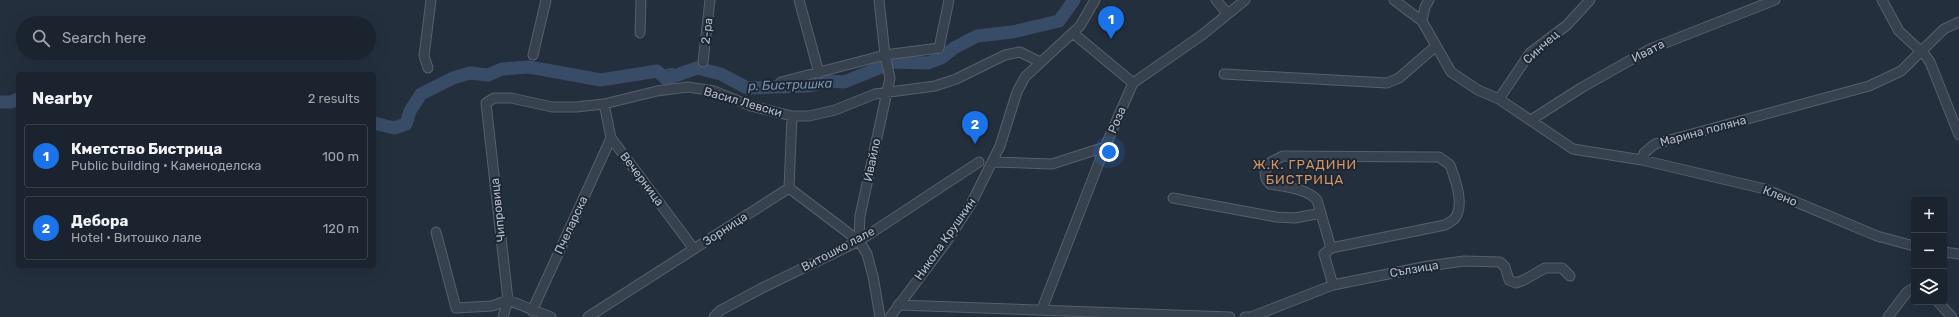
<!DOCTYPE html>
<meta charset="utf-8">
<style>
:root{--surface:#1b232e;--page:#242b36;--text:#f1f3f6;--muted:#a0a4aa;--line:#39404a;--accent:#1a73e8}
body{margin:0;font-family:Rubik,sans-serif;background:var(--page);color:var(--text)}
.controls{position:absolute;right:12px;bottom:12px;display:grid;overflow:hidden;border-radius:4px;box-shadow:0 4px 16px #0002}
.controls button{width:36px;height:36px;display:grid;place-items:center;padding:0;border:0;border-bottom:1px solid var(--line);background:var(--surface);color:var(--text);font:20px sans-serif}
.you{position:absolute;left:1109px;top:152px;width:14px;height:14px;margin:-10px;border:3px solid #fff;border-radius:50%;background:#1a73e8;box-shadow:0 0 0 6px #1a73e833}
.badge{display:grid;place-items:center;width:26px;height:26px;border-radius:50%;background:var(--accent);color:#fff;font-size:13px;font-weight:700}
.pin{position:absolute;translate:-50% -33px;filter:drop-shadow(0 1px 2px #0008)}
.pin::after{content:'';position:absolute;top:21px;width:14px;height:12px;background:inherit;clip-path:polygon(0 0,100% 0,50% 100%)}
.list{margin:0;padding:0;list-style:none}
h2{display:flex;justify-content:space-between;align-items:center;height:52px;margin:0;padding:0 16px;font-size:17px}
h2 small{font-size:13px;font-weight:400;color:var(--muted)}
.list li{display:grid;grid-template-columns:26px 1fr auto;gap:12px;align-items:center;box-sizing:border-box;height:64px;margin:0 8px 8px;padding:0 8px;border:1px solid var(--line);border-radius:4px}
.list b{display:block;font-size:15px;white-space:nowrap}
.list p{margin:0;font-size:13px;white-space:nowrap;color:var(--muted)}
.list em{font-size:13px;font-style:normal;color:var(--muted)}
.icon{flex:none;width:22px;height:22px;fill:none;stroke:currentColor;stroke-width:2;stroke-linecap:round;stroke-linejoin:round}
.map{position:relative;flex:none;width:1959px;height:317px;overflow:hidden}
.search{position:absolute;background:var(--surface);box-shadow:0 4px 16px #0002;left:16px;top:16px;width:360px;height:44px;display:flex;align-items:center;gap:10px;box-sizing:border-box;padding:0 14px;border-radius:22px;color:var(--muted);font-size:15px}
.panel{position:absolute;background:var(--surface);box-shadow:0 4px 16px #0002;left:16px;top:72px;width:360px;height:196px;border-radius:4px}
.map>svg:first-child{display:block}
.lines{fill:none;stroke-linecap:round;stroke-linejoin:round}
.stream{stroke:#394c67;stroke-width:2}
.river{stroke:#394c67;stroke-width:13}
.minor-casing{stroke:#565f6c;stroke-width:11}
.minor{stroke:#38414e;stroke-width:9}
.labels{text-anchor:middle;stroke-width:4;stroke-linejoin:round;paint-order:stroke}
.street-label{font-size:12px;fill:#b4bcc9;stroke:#1d2633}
.water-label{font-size:13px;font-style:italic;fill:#7c92b1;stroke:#1d2633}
.neighbourhood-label{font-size:13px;letter-spacing:1px;fill:#d59563;stroke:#1d2633}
</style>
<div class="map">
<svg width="1959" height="317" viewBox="0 0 1959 317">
<rect width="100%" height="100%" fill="#242f3e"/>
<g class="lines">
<path class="stream" d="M 941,51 L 954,48
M 894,62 L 915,55
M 657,71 L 673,69 L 680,76"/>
<path class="river" d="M 0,102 L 11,102 L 18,99
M 374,123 L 394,128 L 406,124 L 410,111 L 421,94 L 453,78 L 470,73 L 488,75 L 502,69 L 529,67 L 601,80 L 657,71 L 666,79 L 697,68 L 721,74 L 747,88 L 809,86 L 829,81 L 844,82 L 894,62 L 928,63 L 941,58 L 954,48 L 977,36 L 1012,32 L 1059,21 L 1074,0"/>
<g class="minor-casing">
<path id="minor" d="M 799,0 L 819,73
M 879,0 L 885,55 L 890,78 L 860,216 L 859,241 L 867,254 L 873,276 L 880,317
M 1216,0 L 1227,13
M 1394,0 L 1422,21 L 1451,72 L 1478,90 L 1499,99 L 1573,149 L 1642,160 L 1765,189 L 1877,236 L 1914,246
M 1882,0 L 1899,31 L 1925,55 L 1930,62 L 1959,135
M 1422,21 L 1425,7 L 1429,0
M 640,33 L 641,0
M 1073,33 L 1133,83
M 533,55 L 546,0
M 703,62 L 710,0
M 428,68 L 424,56 L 431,0
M 1224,74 L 1387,83 L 1399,78 L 1436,46
M 781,82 L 885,55 L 939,48 L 949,0
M 1499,99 L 1530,53 L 1567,25 L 1590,0
M 604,104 L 611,138 L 694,249
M 1531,120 L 1581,88 L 1650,49 L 1775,0
M 1642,160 L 1644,153 L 1655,144 L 1869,86 L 1901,71 L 1944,29 L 1959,22
M 992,162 L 1052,164 L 1105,147
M 789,188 L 859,241
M 789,188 L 792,116
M 1173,198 L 1276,217 L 1295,218 L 1321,213
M 436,232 L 456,308 L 492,306 L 508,300 L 551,317
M 1331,248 L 1317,200 C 1306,188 1285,187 1270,184 L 1266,179 L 1265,171 L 1271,162 L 1283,156 L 1429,157 L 1439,157 L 1450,165 C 1455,179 1465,204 1455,218 C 1453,221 1448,223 1445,225 L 1331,248 L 1324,254 L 1333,285
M 1944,252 L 1959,254
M 1938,302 L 1952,317
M 898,305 L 1230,317
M 1042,309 L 1105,147 L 1133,83 L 1202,35 L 1245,0
M 532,311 L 611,138
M 503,317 L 508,300 L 486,103 L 494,98 L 511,98 L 552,107 L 576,107 L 604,104 L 657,91 L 688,87 L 714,91 L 751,106 L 792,116 L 809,116 L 835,110 L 875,94 L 935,86 L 956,79 L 1005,55 L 1020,52 L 1040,62
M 588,317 L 789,188
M 714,317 L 721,310 L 762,288 L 859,241 L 979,162
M 890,317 L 947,241 L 971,204 L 1000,146 L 1017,92 L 1025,77 L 1080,26 L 1095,0
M 1245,317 L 1251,317 L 1333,285 L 1428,266 L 1464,261 L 1500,262 L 1505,267 L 1509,280 L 1516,283 L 1524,280 L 1545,268 L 1562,268 L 1570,276
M 1888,317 L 1907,292 L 1914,288"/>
</g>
<use href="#minor" class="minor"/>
</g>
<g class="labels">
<g class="street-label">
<text transform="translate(707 31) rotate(-83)" y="4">2-ра</text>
<text transform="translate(1541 47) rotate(-42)" y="4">Синчец</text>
<text transform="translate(1648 51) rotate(-27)" y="4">Ивата</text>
<text transform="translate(743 102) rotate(16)" y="4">Васил Левски</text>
<text transform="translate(1117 120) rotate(-67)" y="4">Роза</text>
<text transform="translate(1703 131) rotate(-15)" y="4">Марина поляна</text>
<text transform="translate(872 160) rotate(-78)" y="4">Ивайло</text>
<text transform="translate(642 179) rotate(53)" y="4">Вечерница</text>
<text transform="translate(1780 196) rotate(21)" y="4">Клено</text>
<text transform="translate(498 210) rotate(-96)" y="4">Чипровица</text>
<text transform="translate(571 225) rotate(-65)" y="4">Пчеларска</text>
<text transform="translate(725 229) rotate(-33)" y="4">Зорница</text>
<text transform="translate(945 239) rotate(-55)" y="4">Никола Крушкин</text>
<text transform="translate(838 249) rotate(-28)" y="4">Витошко лале</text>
<text transform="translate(1414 269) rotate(-10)" y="4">Сълзица</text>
</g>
<g class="water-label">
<text transform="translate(790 84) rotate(-2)" y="5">р. Бистришка</text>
</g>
<g class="neighbourhood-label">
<text x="1305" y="169">Ж.К. ГРАДИНИ<tspan x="1305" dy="15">БИСТРИЦА</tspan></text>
</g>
</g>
</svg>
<div class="controls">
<button>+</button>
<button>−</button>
<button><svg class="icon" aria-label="layers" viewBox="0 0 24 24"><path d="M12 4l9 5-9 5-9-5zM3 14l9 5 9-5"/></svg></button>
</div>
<div class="you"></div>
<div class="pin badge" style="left:1111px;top:39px">1</div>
<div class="pin badge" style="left:975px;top:144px">2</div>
<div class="search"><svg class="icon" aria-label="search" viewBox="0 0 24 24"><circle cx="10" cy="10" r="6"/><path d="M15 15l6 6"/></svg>Search here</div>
<section class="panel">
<h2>Nearby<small>2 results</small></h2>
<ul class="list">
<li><span class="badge">1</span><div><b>Кметство Бистрица</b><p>Public building · Каменоделска</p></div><em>100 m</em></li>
<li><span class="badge">2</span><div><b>Дебора</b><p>Hotel · Витошко лале</p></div><em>120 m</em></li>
</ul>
</section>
</div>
